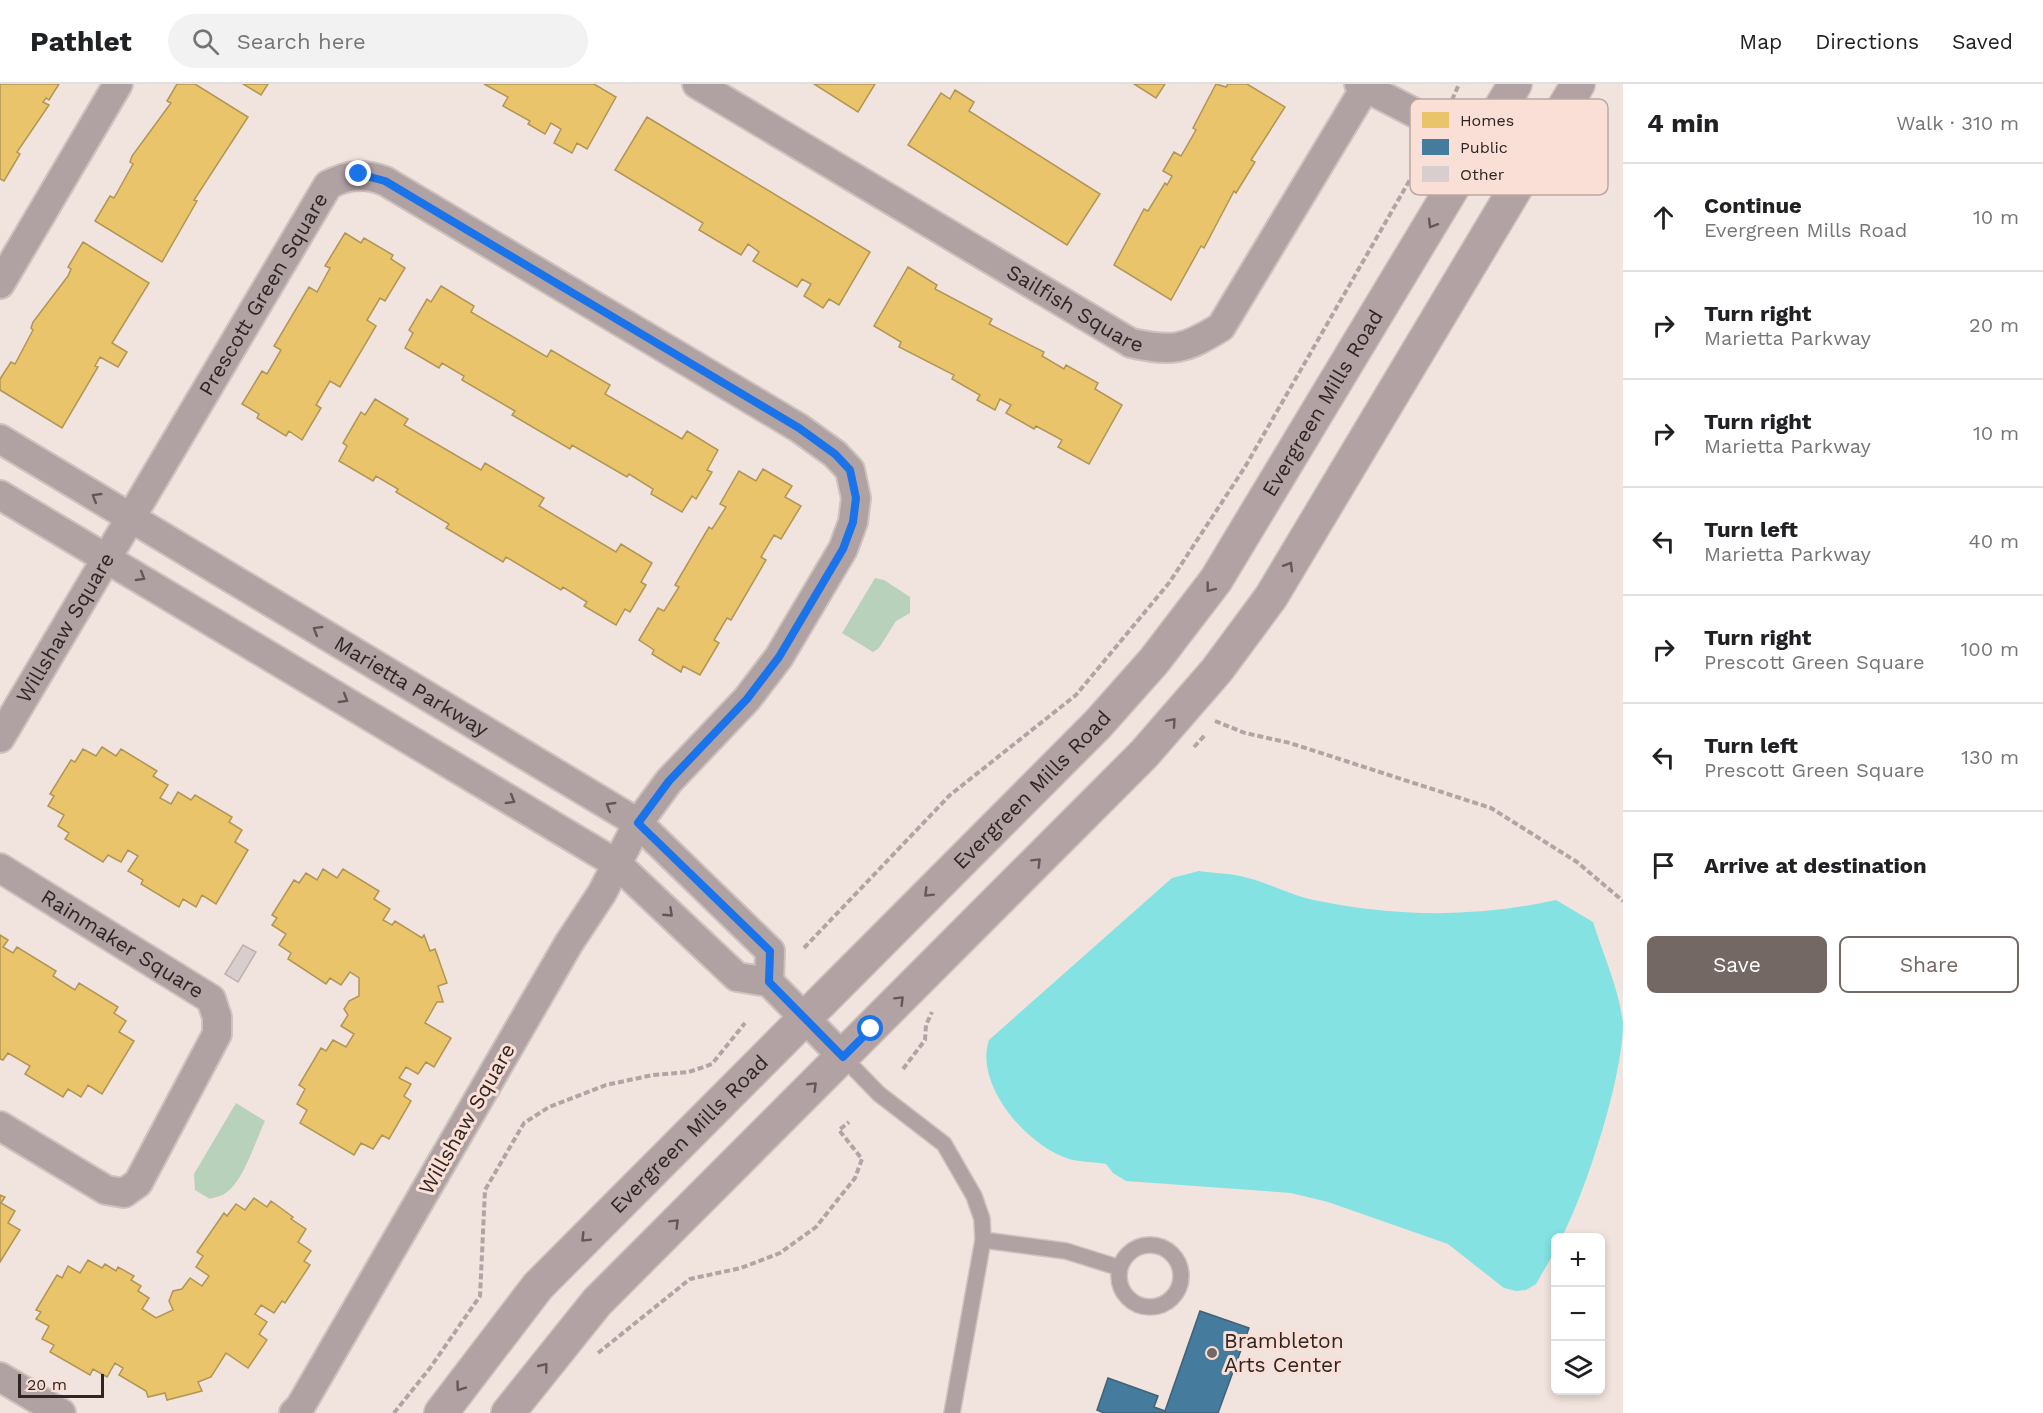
<!DOCTYPE html>
<meta charset="utf-8">
<style>
:root{--surface:#fff;--page:#f2f2f2;--text:#202124;--muted:#757577;--line:#e0e0e0;--accent:#736864}
body{margin:0;font-family:"Work Sans",sans-serif;background:var(--page);color:var(--text)}
.controls{position:absolute;right:18px;bottom:18px;display:grid;overflow:hidden;border-radius:9px;box-shadow:0 3px 9px #0003}
.controls button{width:54px;height:54px;display:grid;place-items:center;padding:0;border:0;border-bottom:2px solid var(--line);background:var(--surface);color:var(--text);font:30px sans-serif}
.scale{position:absolute;left:18px;bottom:15px;width:86px;box-sizing:border-box;padding-left:6px;border:3px solid #2f2623;border-top:0;font-size:16px;line-height:21px;white-space:nowrap;color:#2f2623;-webkit-text-stroke:4px #f9dfd6;paint-order:stroke}
.stop{position:absolute;width:18px;height:18px;margin:-14px;border:4px solid #1a73e8;border-radius:50%;background:#fff}
.stop.end{background:#1a73e8;border-color:#fff;box-shadow:0 2px 6px #0008}
.list{margin:0;padding:0;list-style:none}
h2{display:flex;justify-content:space-between;align-items:center;height:78px;margin:0;padding:0 24px;font-size:26px}
h2 small{font-size:20px;font-weight:400;color:var(--muted)}
.list li{display:grid;grid-template-columns:39px 1fr auto;gap:18px;align-items:center;box-sizing:border-box;height:108px;padding:0 24px;border-top:2px solid var(--line)}
.list b{display:block;font-size:22px;white-space:nowrap}
.list p{margin:0;font-size:20px;white-space:nowrap;color:var(--muted)}
.list em{font-size:20px;font-style:normal;color:var(--muted)}
.actions{display:flex;gap:12px;padding:18px 24px}
.actions a{flex:1;padding:14px 0;border:2px solid var(--accent);border-radius:9px;text-align:center;font-size:21px;color:var(--accent)}
.actions .main{background:var(--accent);color:#fff}
.icon{flex:none;width:33px;height:33px;fill:none;stroke:currentColor;stroke-width:2;stroke-linecap:round;stroke-linejoin:round}
.map{position:relative;flex:none;width:1623px;height:1329px;overflow:hidden}
header{display:flex;align-items:center;gap:36px;box-sizing:border-box;height:84px;padding:0 30px;background:var(--surface);border-bottom:2px solid var(--line)}
header strong{font-size:28px}
nav{display:flex;gap:33px;margin-inline-start:auto;font-size:21px}
.search{width:420px;height:54px;background:var(--page);display:flex;align-items:center;gap:15px;box-sizing:border-box;padding:0 21px;border-radius:33px;color:var(--muted);font-size:22px}
main{display:flex}
aside{flex:1;background:var(--surface)}
.map>svg:first-child{display:block}
.green{fill:#b8d1ba}
.water{fill:#84e2e2}
.homes{fill:#e9c46a;stroke:#b19555;stroke-width:1.5}
.public{fill:#457b9d;stroke:#3e6278;stroke-width:1.5}
.building{fill:#d9cece;stroke:#bdb2b1;stroke-width:1.5}
.lines{fill:none;stroke-linecap:round;stroke-linejoin:round}
.service-casing{stroke:#ccc2be;stroke-width:18}
.minor-casing{stroke:#ccc2be;stroke-width:32}
.primary-casing{stroke:#ccc2be;stroke-width:36}
.path{stroke:#b0a5a4;stroke-width:4;stroke-dasharray:6 3;stroke-linecap:butt}
.service{stroke:#b0a1a3;stroke-width:15}
.minor{stroke:#b0a1a3;stroke-width:28}
.primary{stroke:#b3a2a3;stroke-width:33}
.oneway{stroke:#645856}
.oneway2{stroke:#635756}
.route{stroke:#1a73e8;stroke-width:8}
.poi-dot{fill:#736864;stroke:#f9dfd6;stroke-width:2}
.labels{text-anchor:middle;stroke-width:6;stroke-linejoin:round;paint-order:stroke}
.street-label{font-size:21px;fill:#2f2623;stroke:#f9dfd6}
.poi-label{font-size:21px;fill:#2f2623;stroke:#f9dfd6;text-anchor:start}
.key{fill:#f9dfd6;stroke:#bca8a0;stroke-width:1.5}
.key-label{font-size:16px;fill:#2f2623}
</style>
<header>
<strong>Pathlet</strong>
<div class="search"><svg class="icon" aria-label="search" viewBox="0 0 24 24"><circle cx="10" cy="10" r="6"/><path d="M15 15l6 6"/></svg>Search here</div>
<nav><a>Map</a><a>Directions</a><a>Saved</a></nav>
</header>
<main>
<div class="map">
<svg width="1623" height="1329" viewBox="0 0 1623 1329">
<rect width="100%" height="100%" fill="#f1e3de"/>
<path class="green" d="M 875,494 L 884,496 L 910,513 L 910,529 L 896,537 L 879,564 L 873,568 L 842,549 Z
M 236,1019 L 265,1037 C 255,1058 244,1095 227,1108 C 223,1112 215,1113 210,1115 L 195,1106 L 194,1090 Z"/>
<path class="water" d="M 1199,787 C 1212,789 1227,789 1240,792 C 1265,797 1289,811 1314,816 C 1395,833 1475,834 1556,816 L 1593,838 C 1603,870 1619,905 1623,939 C 1623,993 1587,1104 1562,1153 L 1556,1154 L 1555,1167 L 1536,1200 L 1526,1206 L 1516,1207 L 1504,1204 L 1448,1160 L 1328,1118 L 1291,1109 L 1126,1097 L 1113,1089 L 1106,1080 C 1094,1078 1080,1078 1069,1075 C 1027,1062 974,1001 989,956 L 1172,794 Z"/>
<path class="homes" d="M 0,0 L 59,0 L 49,16 L 46,14 L 43,18 L 49,21 L 17,68 L 20,70 L 4,97 L 0,95 Z
M 177,0 L 195,0 L 248,33 L 194,116 L 197,117 L 162,178 L 95,137 L 110,112 L 114,114 L 118,107 L 133,80 L 130,78 L 132,72 L 171,19 L 167,17 Z
M 243,0 L 268,0 L 261,11 Z
M 484,0 L 594,0 L 616,13 L 587,65 L 577,59 L 572,69 L 554,59 L 561,45 L 551,39 L 545,50 L 528,40 L 530,37 L 503,22 L 508,13 Z
M 814,0 L 875,0 L 858,28 Z
M 1134,0 L 1165,0 L 1156,14 Z
M 1216,0 L 1226,3 L 1228,0 L 1247,0 L 1285,23 L 1251,76 L 1255,78 L 1236,109 L 1234,107 L 1204,164 L 1201,162 L 1171,216 L 1114,181 L 1144,125 L 1148,127 L 1165,99 L 1167,101 L 1172,92 L 1163,87 L 1174,68 L 1181,72 L 1196,46 L 1193,44 Z
M 955,6 L 974,18 L 969,27 L 1100,110 L 1067,161 L 908,61 L 941,9 L 950,15 Z
M 647,33 L 870,168 L 839,221 L 829,215 L 823,224 L 804,212 L 811,200 L 802,195 L 797,203 L 753,177 L 759,168 L 748,160 L 741,171 L 699,146 L 703,139 L 615,86 Z
M 345,149 L 361,159 L 364,154 L 393,171 L 391,175 L 405,184 L 385,217 L 380,214 L 367,236 L 376,242 L 340,303 L 330,297 L 316,321 L 321,324 L 302,356 L 289,347 L 286,352 L 257,334 L 259,330 L 242,320 L 262,287 L 267,290 L 281,266 L 274,262 L 309,203 L 317,208 L 330,184 L 325,182 Z
M 83,158 L 149,199 L 112,259 L 127,268 L 118,283 L 100,273 L 95,282 L 98,283 L 62,344 L 0,306 L 0,295 L 11,278 L 15,280 L 33,246 L 31,244 L 33,238 L 68,192 L 71,185 L 68,183 Z
M 908,183 L 937,201 L 935,205 L 992,235 L 989,240 L 1044,268 L 1042,272 L 1064,285 L 1066,281 L 1098,299 L 1095,305 L 1122,321 L 1089,380 L 1058,363 L 1062,356 L 1036,342 L 1034,345 L 1006,329 L 1011,321 L 1000,315 L 995,326 L 977,316 L 980,311 L 952,295 L 954,291 L 899,263 L 901,258 L 874,242 Z
M 441,202 L 474,222 L 471,228 L 547,273 L 551,266 L 610,301 L 605,310 L 682,355 L 687,347 L 718,366 L 707,386 L 712,388 L 696,415 L 692,412 L 682,428 L 651,410 L 653,405 L 629,390 L 627,393 L 572,361 L 570,365 L 512,331 L 515,327 L 462,296 L 464,292 L 442,279 L 439,284 L 405,264 L 413,249 L 409,246 L 427,215 L 431,218 Z
M 375,315 L 408,335 L 404,341 L 481,386 L 485,379 L 544,414 L 539,422 L 616,468 L 621,460 L 652,479 L 641,498 L 646,501 L 630,528 L 625,525 L 616,541 L 584,522 L 587,518 L 563,503 L 561,506 L 506,473 L 503,478 L 446,444 L 449,440 L 396,408 L 398,405 L 376,392 L 373,397 L 339,377 L 347,362 L 343,359 L 361,328 L 365,331 Z
M 763,385 L 792,402 L 785,413 L 801,422 L 781,455 L 774,451 L 761,473 L 766,476 L 731,536 L 727,534 L 714,556 L 719,559 L 700,591 L 683,582 L 681,588 L 652,570 L 654,566 L 639,556 L 658,524 L 664,527 L 679,503 L 675,501 L 709,443 L 712,445 L 726,423 L 720,420 L 739,387 L 756,397 Z
M 102,663 L 116,672 L 121,665 L 157,687 L 153,692 L 168,701 L 160,714 L 171,720 L 178,708 L 191,716 L 195,711 L 232,733 L 229,738 L 242,746 L 235,758 L 248,766 L 216,820 L 202,811 L 196,823 L 183,815 L 179,823 L 141,800 L 143,796 L 128,787 L 138,772 L 128,766 L 121,778 L 108,771 L 103,778 L 65,755 L 69,749 L 58,742 L 64,731 L 48,722 L 54,712 L 50,710 L 71,676 L 75,678 L 83,665 L 96,672 Z
M 323,785 L 337,794 L 343,785 L 379,807 L 374,815 L 390,825 L 383,836 L 392,841 L 395,837 L 422,854 L 424,851 L 430,867 L 435,865 L 447,899 L 438,902 L 443,918 L 437,918 L 425,939 L 451,954 L 434,983 L 426,978 L 418,990 L 406,983 L 399,994 L 411,1000 L 404,1012 L 411,1017 L 389,1055 L 382,1051 L 373,1065 L 361,1059 L 354,1071 L 300,1039 L 307,1026 L 297,1020 L 305,1005 L 299,1001 L 321,964 L 326,967 L 333,956 L 346,963 L 354,950 L 341,942 L 348,931 L 344,925 L 349,917 L 359,912 L 359,894 L 350,888 L 341,901 L 330,894 L 326,900 L 288,875 L 291,869 L 279,861 L 286,850 L 272,841 L 277,834 L 272,831 L 294,796 L 299,799 L 306,789 L 317,796 Z
M 0,851 L 8,856 L 3,863 L 13,869 L 17,863 L 56,887 L 53,892 L 75,906 L 79,899 L 118,923 L 114,929 L 126,937 L 119,948 L 134,957 L 102,1010 L 88,1001 L 81,1013 L 68,1005 L 63,1013 L 25,990 L 30,982 L 8,969 L 3,976 L 0,975 Z
M 0,1111 L 5,1113 L 1,1119 L 15,1127 L 8,1139 L 20,1146 L 0,1178 Z
M 254,1114 L 267,1123 L 271,1117 L 293,1133 L 291,1135 L 306,1145 L 298,1158 L 311,1167 L 304,1177 L 310,1181 L 285,1219 L 282,1217 L 274,1229 L 261,1221 L 255,1230 L 267,1238 L 259,1250 L 267,1256 L 248,1284 L 226,1269 L 211,1293 L 198,1298 L 202,1307 L 167,1316 L 165,1309 L 148,1313 L 146,1307 L 119,1291 L 123,1284 L 115,1279 L 107,1293 L 93,1285 L 90,1291 L 50,1268 L 54,1261 L 42,1255 L 49,1242 L 36,1235 L 41,1228 L 36,1226 L 57,1191 L 62,1194 L 68,1182 L 80,1189 L 88,1176 L 102,1184 L 105,1180 L 116,1187 L 118,1183 L 134,1192 L 131,1196 L 141,1202 L 138,1207 L 149,1214 L 142,1225 L 156,1234 L 173,1226 L 169,1217 L 173,1207 L 182,1205 L 190,1194 L 202,1202 L 209,1192 L 196,1183 L 203,1172 L 197,1168 L 224,1129 L 227,1132 L 236,1120 L 245,1126 Z"/>
<path class="public" d="M 1200,1227 L 1249,1244 L 1218,1329 L 1104,1329 L 1097,1326 L 1108,1294 L 1158,1312 L 1154,1323 L 1165,1327 Z"/>
<path class="building" d="M 243,861 L 256,868 L 238,898 L 225,890 Z"/>
<g class="lines">
<g class="service-casing">
<path id="service" d="M 843,973 L 879,1010 L 944,1060 L 974,1112 L 982,1135 L 983,1156 L 952,1329
M 983,1156 L 1066,1167 L 1120,1184
M1119 1192a31 31 0 1 1 62 0a31 31 0 1 1-62 0Z"/>
</g>
<g class="minor-casing">
<g id="minor">
<path id="s1" d="M 697,0 L 1131,259 C 1173,268 1184,266 1221,243 L 1365,4"/>
<path d="M 1359,0 L 1479,62"/>
<path d="M 0,200 L 118,0"/>
<path id="s2" d="M 0,355 L 638,739 L 770,867 L 769,898"/>
<path d="M 0,411 L 617,780 L 737,893 L 769,898 L 843,973"/>
<path id="s3" d="M 0,654 L 328,101 C 349,90 363,89 385,97 L 799,344 L 835,370 L 850,386 L 856,414 L 853,438 L 843,465 L 779,573 L 747,615 L 669,697 L 638,739 L 602,809 L 569,859 L 300,1323 L 294,1329"/>
<path id="s4" d="M 0,784 L 211,915 L 217,933 L 217,950 L 138,1099 L 124,1109 L 106,1106 L 0,1042"/>
<path d="M 0,1293 L 61,1329"/>
</g>
</g>
<g class="primary-casing">
<g id="primary">
<path id="s5" d="M 441,1329 L 538,1202 L 1098,640 L 1154,577 L 1216,496 L 1515,0"/>
<path d="M 508,1329 L 597,1218 L 1144,670 L 1217,586 L 1271,513 L 1578,0"/>
</g>
</g>
<path class="path" d="M 1452,16 L 1459,0
M 1215,637 L 1245,649 L 1290,659 L 1491,724 L 1577,778 L 1623,817
M 1194,663 L 1205,651
M 804,864 L 950,711 L 1076,611 L 1169,499 L 1245,383 L 1427,66
M 903,985 L 925,956 L 926,941 L 932,928
M 598,1269 L 690,1195 L 741,1184 L 780,1169 L 816,1143 L 855,1094 L 862,1075 L 839,1046 L 849,1038
M 394,1329 L 430,1284 L 480,1212 L 485,1106 L 524,1039 L 549,1023 L 606,1001 L 653,991 L 689,988 L 712,980 L 745,939"/>
<use href="#service" class="service"/>
<use href="#minor" class="minor"/>
<use href="#primary" class="primary"/>
</g>
<defs><path id="oneway-chevron" d="M-2-3.5L2.5 0L-2 3.5" fill="none" stroke-width="1.6" stroke-linecap="round" stroke-linejoin="round" transform="scale(1.5)"/></defs>
<g class="oneway">
<use href="#oneway-chevron" transform="translate(1432 140) rotate(121)"/>
<use href="#oneway-chevron" transform="translate(1289 482) rotate(-59)"/>
<use href="#oneway-chevron" transform="translate(1210 504) rotate(128)"/>
<use href="#oneway-chevron" transform="translate(1172 638) rotate(-49)"/>
<use href="#oneway-chevron" transform="translate(1037 778) rotate(-45)"/>
<use href="#oneway-chevron" transform="translate(928 809) rotate(135)"/>
<use href="#oneway-chevron" transform="translate(900 916) rotate(-45)"/>
<use href="#oneway-chevron" transform="translate(813 1002) rotate(-44)"/>
<use href="#oneway-chevron" transform="translate(675 1139) rotate(-45)"/>
<use href="#oneway-chevron" transform="translate(585 1154) rotate(135)"/>
<use href="#oneway-chevron" transform="translate(544 1283) rotate(-51)"/>
<use href="#oneway-chevron" transform="translate(460 1303) rotate(126)"/>
</g>
<g class="oneway2">
<use href="#oneway-chevron" transform="translate(96 413) rotate(-149)"/>
<use href="#oneway-chevron" transform="translate(141 493) rotate(31)"/>
<use href="#oneway-chevron" transform="translate(317 546) rotate(-149)"/>
<use href="#oneway-chevron" transform="translate(344 615) rotate(31)"/>
<use href="#oneway-chevron" transform="translate(511 716) rotate(31)"/>
<use href="#oneway-chevron" transform="translate(610 722) rotate(-149)"/>
<use href="#oneway-chevron" transform="translate(669 829) rotate(43)"/>
</g>
<g class="lines">
<path class="route" d="M 359,90 L 385,97 L 799,344 L 835,370 L 850,386 L 856,414 L 853,438 L 843,465 L 779,573 L 747,615 L 669,697 L 638,739 L 770,867 L 769,898 L 843,973 L 871,945"/>
</g>
<circle class="poi-dot" cx="1212" cy="1269" r="6"/>
<g class="labels">
<g class="street-label">
<text dy="7" stroke="none"><textPath href="#s3" startOffset="516">Prescott Green Square</textPath></text>
<text dy="7" stroke="none"><textPath href="#s1" startOffset="440">Sailfish Square</textPath></text>
<text dy="7" stroke="none"><textPath href="#s5" startOffset="1346">Evergreen Mills Road</textPath></text>
<text dy="7" stroke="none"><textPath href="#s3" startOffset="128">Willshaw Square</textPath></text>
<text dy="7" stroke="none"><textPath href="#s2" startOffset="480">Marietta Parkway</textPath></text>
<text dy="7" stroke="none"><textPath href="#s5" startOffset="860">Evergreen Mills Road</textPath></text>
<text dy="7" stroke="none"><textPath href="#s4" startOffset="144">Rainmaker Square</textPath></text>
<text transform="translate(467 1035) rotate(-60)" y="7">Willshaw Square</text>
<text dy="7" stroke="none"><textPath href="#s5" startOffset="374">Evergreen Mills Road</textPath></text>
</g>
<g class="poi-label">
<text x="1224" y="1264">Brambleton<tspan x="1224" dy="24">Arts Center</tspan></text>
</g>
</g>
<rect x="1410" y="15" width="198" height="96" rx="9" class="key"/>
<rect x="1422" y="28" width="27" height="16" fill="#e9c46a"/>
<rect x="1422" y="55" width="27" height="16" fill="#457b9d"/>
<rect x="1422" y="82" width="27" height="16" fill="#d9cece"/>
<g class="key-label">
<text x="1460" y="42">Homes</text>
<text x="1460" y="69">Public</text>
<text x="1460" y="96">Other</text>
</g>
</svg>
<div class="controls">
<button>+</button>
<button>−</button>
<button><svg class="icon" aria-label="layers" viewBox="0 0 24 24"><path d="M12 4l9 5-9 5-9-5zM3 14l9 5 9-5"/></svg></button>
</div>
<div class="scale">20 m</div>
<div class="stop" style="left:871px;top:945px"></div>
<div class="stop end" style="left:359px;top:90px"></div>
</div>
<aside>
<h2>4 min<small>Walk · 310 m</small></h2>
<ul class="list">
<li><svg class="icon" aria-label="ahead" viewBox="0 0 24 24"><path d="M12 20V5M6 11l6-6 6 6"/></svg><div><b>Continue</b><p>Evergreen Mills Road</p></div><em>10 m</em></li>
<li><svg class="icon" aria-label="right" viewBox="0 0 24 24"><path d="M7 20v-9h11M14 6l5 5-5 5"/></svg><div><b>Turn right</b><p>Marietta Parkway</p></div><em>20 m</em></li>
<li><svg class="icon" aria-label="right" viewBox="0 0 24 24"><path d="M7 20v-9h11M14 6l5 5-5 5"/></svg><div><b>Turn right</b><p>Marietta Parkway</p></div><em>10 m</em></li>
<li><svg class="icon" aria-label="left" viewBox="0 0 24 24"><path d="M17 20v-9H6M10 6l-5 5 5 5"/></svg><div><b>Turn left</b><p>Marietta Parkway</p></div><em>40 m</em></li>
<li><svg class="icon" aria-label="right" viewBox="0 0 24 24"><path d="M7 20v-9h11M14 6l5 5-5 5"/></svg><div><b>Turn right</b><p>Prescott Green Square</p></div><em>100 m</em></li>
<li><svg class="icon" aria-label="left" viewBox="0 0 24 24"><path d="M17 20v-9H6M10 6l-5 5 5 5"/></svg><div><b>Turn left</b><p>Prescott Green Square</p></div><em>130 m</em></li>
<li><svg class="icon" aria-label="arrive" viewBox="0 0 24 24"><path d="M6 21V4h12l-3 4 3 4H6"/></svg><div><b>Arrive at destination</b></div></li>
</ul>
<div class="actions"><a class="main">Save</a><a>Share</a></div>
</aside>
</main>
